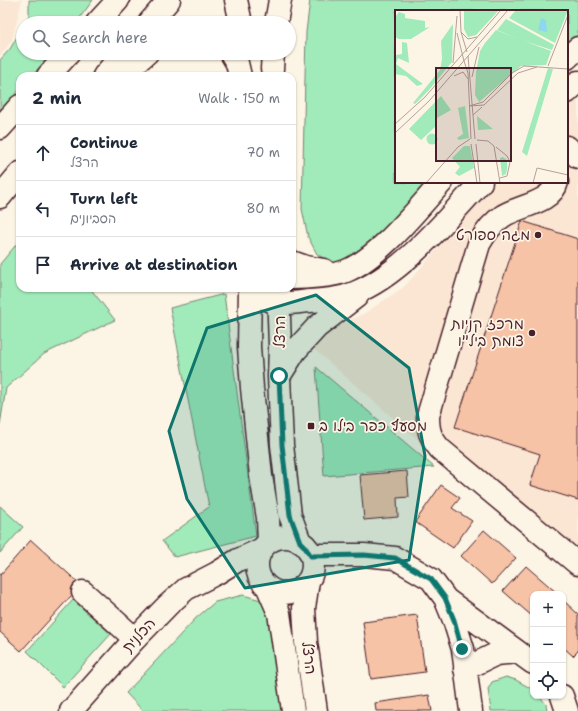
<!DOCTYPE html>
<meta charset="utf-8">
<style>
:root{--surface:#fff;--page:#f2f2f3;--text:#1f2937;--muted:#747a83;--line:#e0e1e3}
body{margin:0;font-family:"Shantell Sans","Playpen Sans Hebrew",sans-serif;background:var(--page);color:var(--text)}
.controls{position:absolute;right:12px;bottom:12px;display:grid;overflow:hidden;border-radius:8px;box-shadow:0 1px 3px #0004}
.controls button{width:36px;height:36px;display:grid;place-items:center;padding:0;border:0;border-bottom:1px solid var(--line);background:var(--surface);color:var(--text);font:20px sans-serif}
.stop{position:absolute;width:12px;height:12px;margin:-9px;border:3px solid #0f766e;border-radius:50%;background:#fff}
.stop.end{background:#0f766e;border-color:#fff;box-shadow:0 1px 4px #0008}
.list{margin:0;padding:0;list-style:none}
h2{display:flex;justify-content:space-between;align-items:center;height:52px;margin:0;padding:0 16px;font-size:17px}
h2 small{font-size:13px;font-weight:400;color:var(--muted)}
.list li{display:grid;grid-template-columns:26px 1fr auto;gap:12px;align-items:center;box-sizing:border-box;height:56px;padding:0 16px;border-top:1px solid var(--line)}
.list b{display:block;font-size:15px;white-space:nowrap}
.list p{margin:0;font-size:13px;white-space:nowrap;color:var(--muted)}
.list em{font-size:13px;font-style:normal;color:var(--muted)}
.icon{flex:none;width:22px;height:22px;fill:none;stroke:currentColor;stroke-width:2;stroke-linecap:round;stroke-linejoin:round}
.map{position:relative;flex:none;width:578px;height:711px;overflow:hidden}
.search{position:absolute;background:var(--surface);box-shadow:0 1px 3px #0004;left:16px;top:16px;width:280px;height:44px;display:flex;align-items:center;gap:10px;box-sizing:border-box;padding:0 14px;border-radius:22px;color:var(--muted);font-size:15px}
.panel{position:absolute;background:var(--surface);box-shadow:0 1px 3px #0004;left:16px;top:72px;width:280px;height:220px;border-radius:12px}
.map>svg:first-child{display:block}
.built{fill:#fae6d2}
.green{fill:#a1eab9;stroke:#768472}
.building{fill:#f6c3a7;stroke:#4a1f2b}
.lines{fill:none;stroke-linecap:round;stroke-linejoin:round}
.minor-casing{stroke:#4a1f2b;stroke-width:25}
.highway-casing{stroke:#4a1f2b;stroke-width:25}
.minor{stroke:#fcf5e5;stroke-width:22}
.highway{stroke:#fcf5e5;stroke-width:22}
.route{stroke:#0f766e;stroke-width:5}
.marked{fill:#0f766e;fill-opacity:0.2;stroke:#0f766e;stroke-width:3;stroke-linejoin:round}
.poi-dot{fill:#4a1f2b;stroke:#fcf5e5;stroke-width:1.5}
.labels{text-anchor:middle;stroke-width:3.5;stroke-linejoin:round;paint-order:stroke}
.poi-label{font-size:15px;fill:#4a1f2b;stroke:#fcf5e5;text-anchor:end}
.street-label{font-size:15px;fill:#4a1f2b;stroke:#fcf5e5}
.inset-road{fill:none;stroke:#b59f9b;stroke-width:1}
.view{fill:#4a1f2b;fill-opacity:0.15;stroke:#4a1f2b;stroke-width:2}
.inset-edge{fill:none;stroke:#4a1f2b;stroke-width:2}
</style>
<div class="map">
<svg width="578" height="711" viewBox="0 0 578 711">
<rect width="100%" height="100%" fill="#fcf5e5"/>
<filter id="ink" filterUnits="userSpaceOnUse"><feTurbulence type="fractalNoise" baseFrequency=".025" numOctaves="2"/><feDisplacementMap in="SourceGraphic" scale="8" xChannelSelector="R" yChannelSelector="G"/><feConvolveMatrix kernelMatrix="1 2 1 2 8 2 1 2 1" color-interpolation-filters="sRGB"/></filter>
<g filter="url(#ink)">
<path class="built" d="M 0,0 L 22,0 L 12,40 L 0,56 Z
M 578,96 L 578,579 L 314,349 L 329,330 L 365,313 L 404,287 L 496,182 L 567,182 L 567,105 Z"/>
<path class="green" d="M 29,0 L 93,0 L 76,23 L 25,23 L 29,16 Z
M 310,0 L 578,0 L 578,38 L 567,48 L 567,11 L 396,11 L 396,182 L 433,182 L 388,230 L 344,263 L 331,263 L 317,254 L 308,237 L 302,209 L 306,32 Z
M 23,27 L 23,53 L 52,53 L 32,76 L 20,76 L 20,89 L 0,112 L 0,60 L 10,49 Z
M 20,240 L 20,288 L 90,288 L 115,320 L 44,354 L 6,388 L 0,425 L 0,264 Z
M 224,294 L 256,536 L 175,557 L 162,541 L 209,507 L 170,308 Z
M 316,367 L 434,467 L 324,476 Z
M 0,506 L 23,527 L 0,553 Z
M 243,595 L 261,600 L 273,614 L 284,711 L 143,711 L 126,693 L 196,618 L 215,602 Z
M 73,600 L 111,634 L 63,687 L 27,651 Z
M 506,677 L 516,680 L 532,689 L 533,696 L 539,696 L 546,704 L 547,711 L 491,711 L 488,689 L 492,682 Z"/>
<path class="building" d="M 522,221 L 578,239 L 578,500 L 530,485 L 540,454 L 455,427 Z
M 407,471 L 409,497 L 397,498 L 398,517 L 364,520 L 360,475 Z
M 441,485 L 460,498 L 452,508 L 472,521 L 453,548 L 415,522 Z
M 484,530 L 516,558 L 492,584 L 461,556 Z
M 31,540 L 81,585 L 21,651 L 0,632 L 0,575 Z
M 526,566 L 557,593 L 555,594 L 533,594 L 533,617 L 503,591 Z
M 565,602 L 578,614 L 578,651 L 573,656 L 563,647 L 563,604 Z
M 417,615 L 425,672 L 371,679 L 363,622 Z
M 429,695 L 432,711 L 376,711 L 375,703 Z"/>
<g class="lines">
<g class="minor-casing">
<path id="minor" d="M 236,0 L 241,23
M 567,58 L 578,48
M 567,92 L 578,82
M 567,147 L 578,157
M 557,182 C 552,203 518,206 503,216 C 492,223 485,233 479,244 L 428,416 C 428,431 430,437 440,449 L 578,564
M 292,262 L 306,267 L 324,270
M 292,278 C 306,278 334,276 346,271 C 380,257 417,209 442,182
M 250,288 L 249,347 L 252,388 L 261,476 L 268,518 L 269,542
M 278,288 L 280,347 L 279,376 L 282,445 L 290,515 L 300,542
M 250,292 C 259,296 269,301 279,303 C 288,304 300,302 309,301 C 324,300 340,299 354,293 C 400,276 448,218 481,182
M 280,375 L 295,351 L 317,327 L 357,296
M257 565a28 28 0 1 1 56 0a28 28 0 1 1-56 0Z
M 311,555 L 364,555 L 395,558 L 431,579 L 445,598 L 454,620 L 463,649 L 471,711
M 308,581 L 304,608 L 306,642 L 316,711
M 268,588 L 279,613 L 293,711
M 83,592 L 135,639
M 447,600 L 533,663
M 465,669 L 496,654 L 518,652
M 562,696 L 567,711
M 71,711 L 135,639 L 168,605 L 186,589 L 217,573 L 238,560 L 262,549"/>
</g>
<g class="highway-casing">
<path id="highway" d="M 97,23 L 118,0
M 149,23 L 169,0
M 276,23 L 280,0
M 231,53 L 237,63 L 240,76
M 272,69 L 273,53
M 48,76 L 69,53
M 104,76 L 123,53
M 121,76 L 147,53
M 0,128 L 20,106
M 0,197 L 20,173"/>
</g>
<use href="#minor" class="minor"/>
<use href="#highway" class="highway"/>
</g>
</g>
<g class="lines" filter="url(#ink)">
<path class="route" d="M 279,376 L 282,445 L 290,515 L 300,542 L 304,546 L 311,556 L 364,555 L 395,558 L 431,579 L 445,598 L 454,620 L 462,649"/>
</g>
<path class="marked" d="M 316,295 L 409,368 L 425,456 L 409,560 L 245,588 L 187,499 L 169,431 L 207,328 Z"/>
<g class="poi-dot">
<circle cx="538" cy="235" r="4"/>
<circle cx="532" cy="333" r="4"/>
<rect x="307" y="422" width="8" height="8" rx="2"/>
</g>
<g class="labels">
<g class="poi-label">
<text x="530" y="240">מגה ספורט</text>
<text x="524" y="329">מרכז קניות<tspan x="524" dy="17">צומת ביל"ו</tspan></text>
<text x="319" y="431" text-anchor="start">מסעף כפר בילו ב</text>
</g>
<g class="street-label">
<text transform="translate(280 332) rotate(-90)" y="5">הרצל</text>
<text transform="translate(139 635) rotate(-47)" y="5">הכלנית</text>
<text transform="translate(309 658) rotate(83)" y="5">הרצל</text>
</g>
</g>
<g transform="translate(395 10)">
<rect width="173" height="173" fill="#fcf5e5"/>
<path d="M 69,0 L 104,0 L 81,25 L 73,27 L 69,19 ZM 121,0 L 173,0 L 160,33 L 114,8 ZM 4,2 L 10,4 L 10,8 L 30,11 L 30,18 L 35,17 L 16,29 L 4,29 L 0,27 L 0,7 ZM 111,9 L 159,35 L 157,40 L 129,31 L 156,41 L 151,55 L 126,56 L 84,92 L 80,85 L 81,62 L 85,41 L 90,33 L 101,20 L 123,29 L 102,20 ZM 58,14 L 57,52 L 34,80 L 20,94 L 18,93 L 45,60 L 47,49 L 46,31 ZM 7,32 L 12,33 L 14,53 L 3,48 L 1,54 L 28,74 L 22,76 L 11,66 L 0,64 L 1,45 L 7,44 ZM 153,58 L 158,59 L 132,146 L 127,142 ZM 46,86 L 56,100 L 42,108 L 41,116 L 26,130 L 14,119 ZM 70,96 L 74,128 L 64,130 L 62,128 L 68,124 L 63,98 ZM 82,106 L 98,119 L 83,120 ZM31.5 129a5.5 5.5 0 1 1 11 0a5.5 5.5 0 1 1-11 0ZM 69,136 L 75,136 L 79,158 L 64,166 L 60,163 L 65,157 L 57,148 ZM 108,147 L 112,150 L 112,159 L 111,164 L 107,166 L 105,148 Z" fill="#a1eab9"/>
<path d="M 146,8 L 151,10 L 152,22 L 143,20 Z" fill="#8ed8ef"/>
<path class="inset-road" d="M 65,0 L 66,22 L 72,42M 66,22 L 73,29 L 82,27M 62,23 L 69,51M 73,46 L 80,129M 69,51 L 73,63 L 76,129M 58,53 L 62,6M 153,56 L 173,5M 59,66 L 68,62 L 73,69M 77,67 L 84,37M 74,96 L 88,92 L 117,63 L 129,56 L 173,59M 74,96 L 89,95 L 123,63 L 142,57M 78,105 L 87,97M 0,114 L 30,87 L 106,0M 0,123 L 34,91 L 113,0M 82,130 L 93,131 L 99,136 L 105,173M 76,134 L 82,173M 81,134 L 85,173M 101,137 L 112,146 L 115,152 L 112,166 L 105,168M 31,173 L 63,137 L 75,129M 138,173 L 142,158 L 173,165"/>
<path class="view" d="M 41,58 L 116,58 L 116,151 L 41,151 Z"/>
<rect width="173" height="173" class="inset-edge"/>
</g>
</svg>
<div class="controls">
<button>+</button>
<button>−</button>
<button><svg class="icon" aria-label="locate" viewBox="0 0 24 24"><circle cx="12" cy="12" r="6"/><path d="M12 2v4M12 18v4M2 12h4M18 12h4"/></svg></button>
</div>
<div class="stop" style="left:279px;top:376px"></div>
<div class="stop end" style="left:462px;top:649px"></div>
<div class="search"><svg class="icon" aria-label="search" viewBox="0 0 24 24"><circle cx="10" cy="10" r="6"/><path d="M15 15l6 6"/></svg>Search here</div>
<section class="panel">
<h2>2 min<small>Walk · 150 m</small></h2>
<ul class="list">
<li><svg class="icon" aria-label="ahead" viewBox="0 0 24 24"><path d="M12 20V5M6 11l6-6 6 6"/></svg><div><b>Continue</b><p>הרצל</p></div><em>70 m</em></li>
<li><svg class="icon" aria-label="left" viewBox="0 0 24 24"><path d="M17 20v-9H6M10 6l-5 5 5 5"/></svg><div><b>Turn left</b><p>הסביונים</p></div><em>80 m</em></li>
<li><svg class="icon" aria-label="arrive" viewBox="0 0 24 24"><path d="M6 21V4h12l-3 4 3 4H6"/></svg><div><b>Arrive at destination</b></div></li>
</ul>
</section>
</div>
